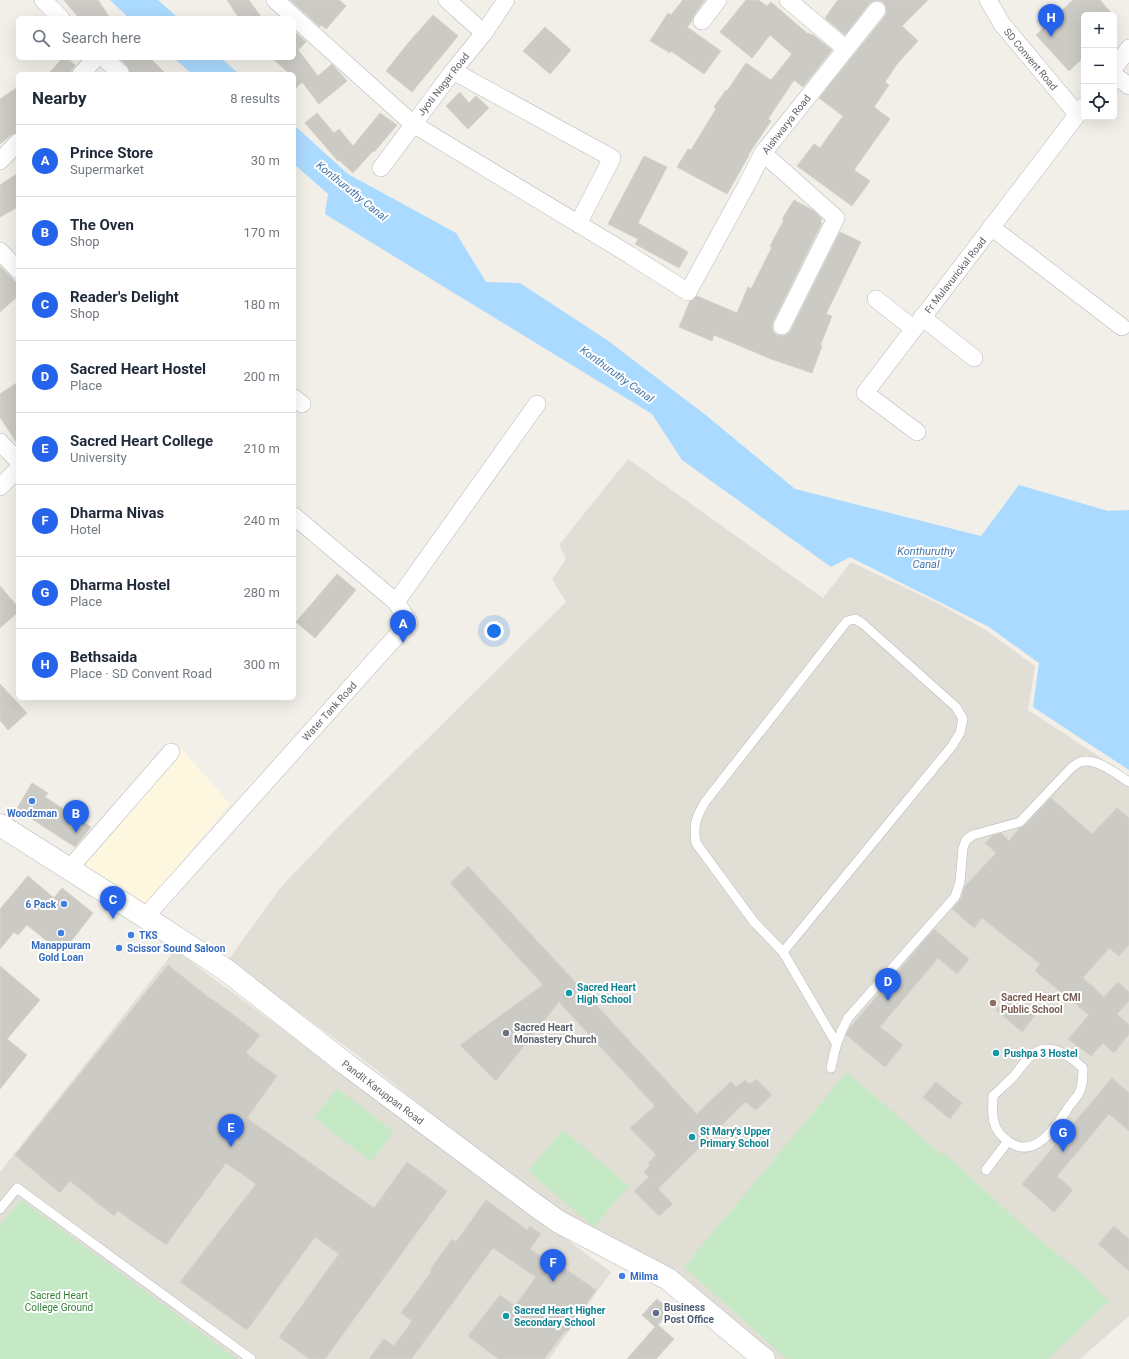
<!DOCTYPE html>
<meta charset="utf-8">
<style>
:root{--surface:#fff;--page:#f2f2f3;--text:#1f2937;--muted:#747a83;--line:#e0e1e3;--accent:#2563eb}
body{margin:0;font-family:Roboto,sans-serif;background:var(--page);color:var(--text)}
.controls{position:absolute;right:12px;top:12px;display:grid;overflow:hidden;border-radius:6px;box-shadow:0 4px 16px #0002}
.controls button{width:36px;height:36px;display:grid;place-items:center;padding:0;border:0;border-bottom:1px solid var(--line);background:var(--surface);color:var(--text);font:20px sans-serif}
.you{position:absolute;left:494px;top:631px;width:14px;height:14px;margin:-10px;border:3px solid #fff;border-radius:50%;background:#1a73e8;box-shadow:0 0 0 6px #1a73e833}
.badge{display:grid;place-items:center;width:26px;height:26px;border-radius:50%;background:var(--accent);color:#fff;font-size:13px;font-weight:700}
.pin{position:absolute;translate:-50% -33px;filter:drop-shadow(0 1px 2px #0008)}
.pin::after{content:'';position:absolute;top:21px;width:14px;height:12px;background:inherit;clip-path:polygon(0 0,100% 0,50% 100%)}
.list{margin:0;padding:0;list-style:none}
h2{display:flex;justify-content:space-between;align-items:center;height:52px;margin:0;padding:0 16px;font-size:17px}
h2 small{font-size:13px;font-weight:400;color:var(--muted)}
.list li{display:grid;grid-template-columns:26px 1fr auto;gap:12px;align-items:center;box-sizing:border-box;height:72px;padding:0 16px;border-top:1px solid var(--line)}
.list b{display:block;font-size:15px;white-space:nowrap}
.list p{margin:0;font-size:13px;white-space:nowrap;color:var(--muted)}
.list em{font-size:13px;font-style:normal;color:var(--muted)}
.icon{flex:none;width:22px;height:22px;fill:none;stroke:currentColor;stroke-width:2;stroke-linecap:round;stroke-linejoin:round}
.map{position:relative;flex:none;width:1129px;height:1359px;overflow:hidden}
.search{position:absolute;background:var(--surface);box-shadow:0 4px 16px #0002;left:16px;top:16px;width:280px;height:44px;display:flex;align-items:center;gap:10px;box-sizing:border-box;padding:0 14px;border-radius:6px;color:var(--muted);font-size:15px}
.panel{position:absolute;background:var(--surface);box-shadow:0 4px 16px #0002;left:16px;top:72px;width:280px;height:628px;border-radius:6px}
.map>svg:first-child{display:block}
.commercial{fill:#fef7e0}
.education{fill:#e1ded6}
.green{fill:#c5e8c5}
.water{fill:#aadaff}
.building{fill:#cccac5;stroke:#d6d1c6}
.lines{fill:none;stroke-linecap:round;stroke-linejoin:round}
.lane-casing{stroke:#b5b8bc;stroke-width:10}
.street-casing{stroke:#b5b8bc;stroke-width:18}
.secondary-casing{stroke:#b6babf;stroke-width:23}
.lane{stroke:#fff;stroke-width:9}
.street{stroke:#fff;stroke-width:17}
.secondary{stroke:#fff;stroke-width:22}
.shop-dot{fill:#3f7fe0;stroke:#fff;stroke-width:1.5}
.culture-dot{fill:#0f9aa8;stroke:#fff;stroke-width:1.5}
.education-dot{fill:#8d6e63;stroke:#fff;stroke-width:1.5}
.worship-dot{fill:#6b7280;stroke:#fff;stroke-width:1.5}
.service-dot{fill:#5c6f8a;stroke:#fff;stroke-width:1.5}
.labels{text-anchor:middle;stroke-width:4;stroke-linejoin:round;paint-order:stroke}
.street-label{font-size:10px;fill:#5f6368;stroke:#fff}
.shop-label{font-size:10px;font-weight:bold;fill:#366cbe;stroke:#fff;text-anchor:start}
.culture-label{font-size:10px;font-weight:bold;fill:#0d838f;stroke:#fff;text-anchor:start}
.education-label{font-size:10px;font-weight:bold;fill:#785e54;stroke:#fff;text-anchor:start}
.worship-label{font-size:10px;font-weight:bold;fill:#5b616d;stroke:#fff;text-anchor:start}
.park-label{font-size:10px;fill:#348238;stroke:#fff}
.service-label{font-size:10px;font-weight:bold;fill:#4e5e75;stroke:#fff;text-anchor:start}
.water-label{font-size:11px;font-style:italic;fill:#4174aa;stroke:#fff}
</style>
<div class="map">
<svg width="1129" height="1359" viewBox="0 0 1129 1359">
<rect width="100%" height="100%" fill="#f1efe8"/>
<path class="commercial" d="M 181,748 L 230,804 L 145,906 L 82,865 Z"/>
<path class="education" d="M 628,459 L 823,598 L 851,562 L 939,604 L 987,631 L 1035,666 L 1028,710 L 1129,776 L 1129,1316 L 1080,1359 L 772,1359 L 655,1259 L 564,1217 L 357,1055 L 228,960 L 281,887 L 344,821 L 566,602 L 552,579 L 566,559 L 559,545 Z
M 175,950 L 611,1272 L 549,1359 L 0,1359 L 0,1172 Z"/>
<path class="green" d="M 847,1072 L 942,1155 L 944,1153 L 1029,1231 L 1096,1286 L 1094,1288 L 1109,1301 L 1048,1359 L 787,1359 L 684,1267 Z
M 337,1088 L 394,1132 L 371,1162 L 314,1118 Z
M 563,1130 L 629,1186 L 594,1227 L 528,1171 Z
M 21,1200 L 237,1359 L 0,1359 L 0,1225 Z"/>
<path class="water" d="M 110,0 L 158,0 L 178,18 L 129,18 Z
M 174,58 L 221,58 L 239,74 L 192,74 Z
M 294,125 L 348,174 L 456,233 L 486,282 L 520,283 L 607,340 L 707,416 L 795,489 L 981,536 L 1019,485 L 1108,511 L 1129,510 L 1129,770 L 1033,707 L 1039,663 L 989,627 L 850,557 L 831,567 L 682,460 L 652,414 L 325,214 L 328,194 L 294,164 Z"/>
<path class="building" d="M 64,0 L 98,0 L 110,18 L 79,18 Z
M 227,0 L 249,0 L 262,18 L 239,18 Z
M 290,0 L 339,0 L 346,6 L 326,29 L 321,25 L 320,27 Z
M 683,0 L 705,0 L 694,15 L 692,21 L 687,27 L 721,51 L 704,74 L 671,51 L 670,53 L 650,41 L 668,13 L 671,15 Z
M 746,0 L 758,0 L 767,6 L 771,2 L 808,34 L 808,33 L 811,35 L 812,34 L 832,50 L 803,87 L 794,80 L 768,119 L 771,121 L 748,155 L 749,155 L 727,194 L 677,167 L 688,149 L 691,150 L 716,109 L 714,107 L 726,90 L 727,91 L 746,63 L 771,80 L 792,54 L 770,35 L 752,58 L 720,32 Z
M 838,0 L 928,0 L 902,26 L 918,41 L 897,64 L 885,82 L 889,85 L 874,107 L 890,119 L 854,170 L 870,181 L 852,206 L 797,166 L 814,144 L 820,148 L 843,116 L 819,98 L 885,16 L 887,12 L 886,7 L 883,2 L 878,0 L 873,1 L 869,4 L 845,35 L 825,18 Z
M 1073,0 L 1100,0 L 1113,15 L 1084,15 L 1084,57 L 1069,71 L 1036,35 Z
M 433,15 L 458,36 L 412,92 L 386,71 L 409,42 Z
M 545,27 L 571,50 L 550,74 L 523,51 Z
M 294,31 L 306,42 L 298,50 L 318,76 L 332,64 L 347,81 L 319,104 L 302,82 L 294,90 L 294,74 L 290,74 L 272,58 L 294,58 Z
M 63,58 L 67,58 L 75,65 L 71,71 L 71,74 L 48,74 Z
M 119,58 L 150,58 L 166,74 L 131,74 L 128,67 Z
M 18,87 L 18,132 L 11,135 L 0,144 L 0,99 Z
M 460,92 L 469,103 L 476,96 L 489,108 L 468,129 L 446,106 Z
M 317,113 L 334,133 L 339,129 L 353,146 L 380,113 L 397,125 L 374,152 L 373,151 L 353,173 L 339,160 L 338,161 L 305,123 Z
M 644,156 L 667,167 L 638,223 L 688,252 L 679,268 L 635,244 L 638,239 L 608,224 Z
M 18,173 L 18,207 L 0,217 L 0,185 Z
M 794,200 L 814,211 L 822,219 L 820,222 L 822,223 L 773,322 L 772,327 L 773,331 L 777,335 L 783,336 L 788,334 L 791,330 L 840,232 L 861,242 L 826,314 L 832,316 L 820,346 L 822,346 L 812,373 L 771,359 L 714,335 L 712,341 L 679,327 L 690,301 L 693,300 L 697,296 L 737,313 L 748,287 L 751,289 L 772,247 L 770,246 L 784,220 L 782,219 Z
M 0,266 L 18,284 L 18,296 L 0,312 Z
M 18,382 L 18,445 L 0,417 L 0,394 Z
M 337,574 L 356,590 L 315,638 L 296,622 Z
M 0,586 L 18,607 L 18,612 L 0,628 Z
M 0,684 L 27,713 L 8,730 L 0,720 Z
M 32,783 L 48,793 L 45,797 L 91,827 L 75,847 L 32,819 L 16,810 Z
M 1051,798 L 1092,834 L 1117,808 L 1129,818 L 1129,945 L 1119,956 L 1109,948 L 1083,978 L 1104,997 L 1118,982 L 1129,992 L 1129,1001 L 1117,1014 L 1129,1025 L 1129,1034 L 1114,1053 L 1103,1043 L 1091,1056 L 1068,1039 L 1089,1015 L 1035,971 L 1040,964 L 982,918 L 974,928 L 952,909 L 961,899 L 965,886 L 996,853 L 985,843 L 992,836 L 1001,833 L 1009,841 L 1019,828 L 1024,826 Z
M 468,866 L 697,1114 L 731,1081 L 736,1087 L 745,1080 L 750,1084 L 756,1079 L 772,1095 L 756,1110 L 745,1102 L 658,1189 L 673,1204 L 659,1216 L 634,1191 L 649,1177 L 644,1172 L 650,1165 L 648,1163 L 656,1155 L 630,1128 L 655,1106 L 559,1002 L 496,1081 L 460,1045 L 543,985 L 450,883 Z
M 28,876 L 54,898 L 62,888 L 93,913 L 62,953 L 27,925 L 18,935 L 14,932 L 0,949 L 0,909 Z
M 934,929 L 969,959 L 957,974 L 938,958 L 880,1027 L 903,1045 L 885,1067 L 846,1035 L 849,1029 Z
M 168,965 L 212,1000 L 212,999 L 260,1035 L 246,1053 L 277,1076 L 247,1118 L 374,1208 L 407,1162 L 447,1191 L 325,1359 L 309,1359 L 279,1337 L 339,1254 L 315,1237 L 247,1330 L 180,1282 L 256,1184 L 226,1163 L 166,1245 L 118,1211 L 114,1216 L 70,1181 L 60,1193 L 15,1155 Z
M 0,966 L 40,1000 L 7,1039 L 27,1055 L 0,1089 Z
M 1010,993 L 1036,1014 L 1022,1032 L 996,1010 Z
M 1112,1078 L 1129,1093 L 1129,1131 L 1109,1114 L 1057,1176 L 1073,1190 L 1054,1212 L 1022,1184 Z
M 936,1082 L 962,1103 L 950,1119 L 923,1097 Z
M 486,1200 L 527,1230 L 530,1226 L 541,1234 L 530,1249 L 555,1266 L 557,1263 L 596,1290 L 568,1331 L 566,1330 L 544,1359 L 498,1359 L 468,1336 L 500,1295 L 515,1306 L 536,1277 L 493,1248 L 412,1358 L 412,1359 L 369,1359 L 384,1339 L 394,1346 L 412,1321 L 401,1313 L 432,1271 L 430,1270 L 452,1239 L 456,1242 Z
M 1114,1226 L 1129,1239 L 1129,1271 L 1098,1244 Z
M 657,1299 L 670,1310 L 658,1325 L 674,1339 L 656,1359 L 627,1359 L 655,1327 L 642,1315 Z"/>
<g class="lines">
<g class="lane-casing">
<path id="lane" d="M 783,952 L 952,746 L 960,733 L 963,719 L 956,707 L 862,623 L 855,619 L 847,621 L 705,802 C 696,818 693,824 696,843 L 754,922 L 783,952 L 836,1043
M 831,1068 C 835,1048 838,1036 848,1018 L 955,897 L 960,882 L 963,848 L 966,840 L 973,835 L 1020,822 L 1072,767 C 1075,766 1077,763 1080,762 C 1095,757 1117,774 1129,782
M 986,1170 L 1008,1141 C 991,1130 992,1114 993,1096 C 999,1090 1006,1084 1013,1077 C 1020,1069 1027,1057 1036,1052 C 1053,1043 1071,1057 1083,1068 C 1083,1077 1083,1085 1079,1093 C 1077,1097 1073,1101 1070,1105 C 1057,1125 1035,1162 1008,1141
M 0,1209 L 17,1188 L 251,1359"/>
</g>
<g class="street-casing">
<path id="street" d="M 43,0 L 61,18
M 275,0 L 413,124 L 630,255 L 688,292 L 746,186 L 763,153 L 846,49 L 788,0
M 447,0 L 484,33
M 988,0 L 1002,24 L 1077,114
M 702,21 L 718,0
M 846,49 L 877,10
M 104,58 L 121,74
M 1114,68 L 1129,48
M 453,71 L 612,158 L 578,224
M 81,74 L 96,58
M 1114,75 L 1129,86
M 763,153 L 836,218 L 782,326
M 0,161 L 18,142
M 381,168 L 453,71 L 484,33 L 506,0
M 991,227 L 1122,327
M 0,251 L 18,270
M 876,299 L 914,329
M 922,317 L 974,358
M 294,398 L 302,404
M 917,432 L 865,393 L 1084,106
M 0,442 L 18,461
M 0,487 L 18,469
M 396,602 L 537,404
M 69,869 L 171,752
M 145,917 L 409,622 L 396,602 L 294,516"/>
</g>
<g class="secondary-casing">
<path id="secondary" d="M 0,825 L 145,917 L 226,970 L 346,1064 L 535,1205 L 559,1222 L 668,1279 L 764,1359"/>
</g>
<use href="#lane" class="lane"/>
<use href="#street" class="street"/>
<use href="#secondary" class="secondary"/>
</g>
<g class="shop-dot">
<circle cx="32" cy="801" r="4"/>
<circle cx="64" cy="904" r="4"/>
<circle cx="61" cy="933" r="4"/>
<circle cx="131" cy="935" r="4"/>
<circle cx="119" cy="948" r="4"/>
<circle cx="622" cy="1276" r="4"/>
</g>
<g class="culture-dot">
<circle cx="569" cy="993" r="4"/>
<circle cx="996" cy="1053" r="4"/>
<circle cx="692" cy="1137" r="4"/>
<circle cx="506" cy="1316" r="4"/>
</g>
<circle class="education-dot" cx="993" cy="1003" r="4"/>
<circle class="worship-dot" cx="506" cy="1033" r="4"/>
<circle class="service-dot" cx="656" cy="1313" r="4"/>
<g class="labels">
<g class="street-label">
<text transform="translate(1031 59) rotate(50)" y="4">SD Convent Road</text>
<text transform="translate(443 84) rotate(-52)" y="4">Jyoti Nagar Road</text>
<text transform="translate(786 124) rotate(-52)" y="4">Aishwarya Road</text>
<text transform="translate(955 275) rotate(-52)" y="4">Fr Mulavurickal Road</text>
<text transform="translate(329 711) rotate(-48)" y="4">Water Tank Road</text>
<text transform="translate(383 1092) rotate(37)" y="4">Pandit Karuppan Road</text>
</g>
<g class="shop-label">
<text x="32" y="817" text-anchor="middle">Woodzman</text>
<text x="56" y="908" text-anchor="end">6 Pack</text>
<text x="139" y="939">TKS</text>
<text x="61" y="949" text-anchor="middle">Manappuram<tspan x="61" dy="12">Gold Loan</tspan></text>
<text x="127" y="952">Scissor Sound Saloon</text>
<text x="630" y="1280">Milma</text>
</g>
<g class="culture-label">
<text x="577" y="991">Sacred Heart<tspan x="577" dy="12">High School</tspan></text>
<text x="1004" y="1057">Pushpa 3 Hostel</text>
<text x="700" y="1135">St Mary's Upper<tspan x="700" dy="12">Primary School</tspan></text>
<text x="514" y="1314">Sacred Heart Higher<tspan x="514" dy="12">Secondary School</tspan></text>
</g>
<g class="education-label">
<text x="1001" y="1001">Sacred Heart CMI<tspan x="1001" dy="12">Public School</tspan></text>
</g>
<g class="worship-label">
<text x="514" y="1031">Sacred Heart<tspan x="514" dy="12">Monastery Church</tspan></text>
</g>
<g class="park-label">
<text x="59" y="1299">Sacred Heart<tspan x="59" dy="12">College Ground</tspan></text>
</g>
<g class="service-label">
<text x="664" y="1311">Business<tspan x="664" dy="12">Post Office</tspan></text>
</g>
<g class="water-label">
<text transform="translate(352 191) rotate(39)" y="4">Konthuruthy Canal</text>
<text transform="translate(617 374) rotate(36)" y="4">Konthuruthy Canal</text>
<text x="926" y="555">Konthuruthy<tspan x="926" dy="13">Canal</tspan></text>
</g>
</g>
</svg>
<div class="controls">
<button>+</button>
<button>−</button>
<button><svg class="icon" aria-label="locate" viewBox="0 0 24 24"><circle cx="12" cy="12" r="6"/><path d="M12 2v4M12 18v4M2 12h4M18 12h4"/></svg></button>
</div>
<div class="you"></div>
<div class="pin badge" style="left:403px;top:643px">A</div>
<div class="pin badge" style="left:76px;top:833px">B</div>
<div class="pin badge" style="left:113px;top:919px">C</div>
<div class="pin badge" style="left:888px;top:1001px">D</div>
<div class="pin badge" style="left:231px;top:1147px">E</div>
<div class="pin badge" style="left:553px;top:1282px">F</div>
<div class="pin badge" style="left:1063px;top:1152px">G</div>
<div class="pin badge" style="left:1051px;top:37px">H</div>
<div class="search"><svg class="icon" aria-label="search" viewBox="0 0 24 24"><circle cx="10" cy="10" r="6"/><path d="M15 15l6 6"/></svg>Search here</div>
<section class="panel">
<h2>Nearby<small>8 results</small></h2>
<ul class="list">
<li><span class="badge">A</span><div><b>Prince Store</b><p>Supermarket</p></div><em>30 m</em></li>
<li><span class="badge">B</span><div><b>The Oven</b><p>Shop</p></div><em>170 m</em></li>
<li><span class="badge">C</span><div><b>Reader's Delight</b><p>Shop</p></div><em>180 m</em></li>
<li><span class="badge">D</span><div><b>Sacred Heart Hostel</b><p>Place</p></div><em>200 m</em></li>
<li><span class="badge">E</span><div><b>Sacred Heart College</b><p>University</p></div><em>210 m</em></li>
<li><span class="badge">F</span><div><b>Dharma Nivas</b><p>Hotel</p></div><em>240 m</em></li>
<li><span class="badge">G</span><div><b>Dharma Hostel</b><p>Place</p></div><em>280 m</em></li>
<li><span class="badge">H</span><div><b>Bethsaida</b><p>Place · SD Convent Road</p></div><em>300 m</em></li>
</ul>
</section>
</div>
